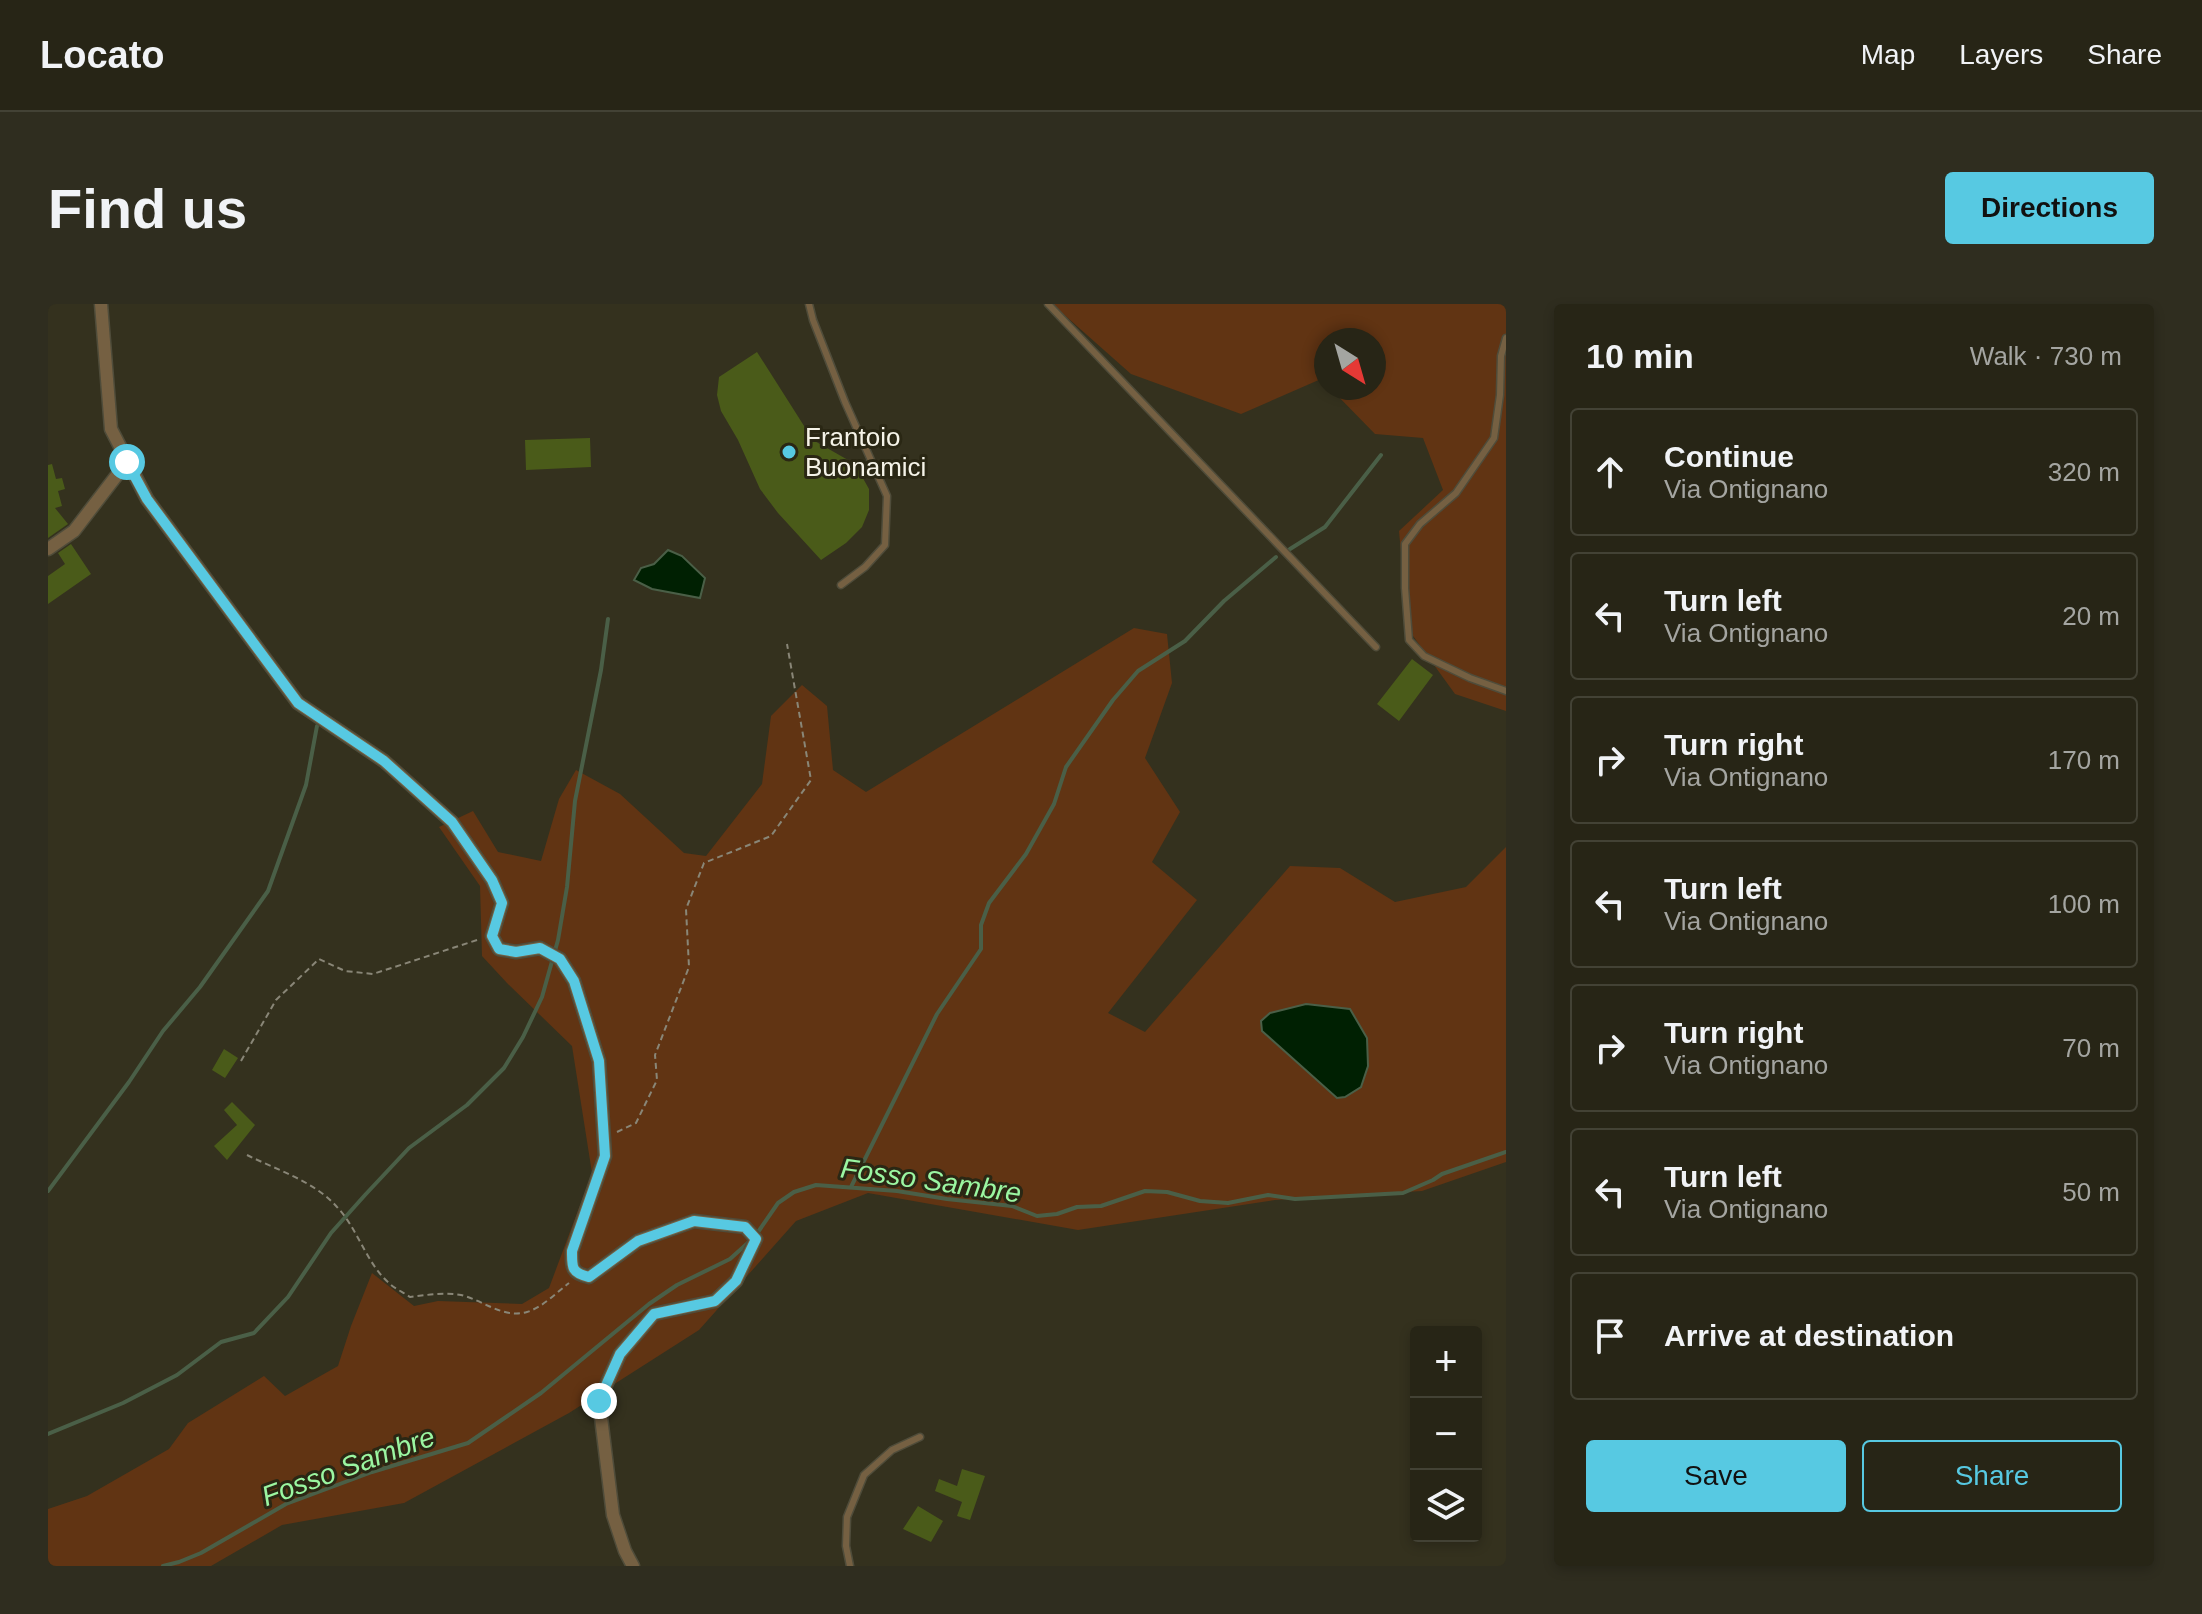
<!DOCTYPE html>
<meta charset="utf-8">
<style>
:root{--surface:#272516;--page:#2f2d1f;--text:#f1f3f6;--muted:#a4a5a1;--line:#434235;--accent:#57c9e2}
body{margin:0;font-family:Helvetica,sans-serif;background:var(--page);color:var(--text)}
.controls{position:absolute;right:24px;bottom:24px;display:grid;overflow:hidden;border-radius:8px;box-shadow:0 4px 12px #0003}
.controls button{width:72px;height:72px;display:grid;place-items:center;padding:0;border:0;border-bottom:2px solid var(--line);background:var(--surface);color:var(--text);font:40px sans-serif}
.compass{position:absolute;left:1266px;top:24px;width:72px;height:72px;border-radius:50%;background:var(--surface);box-shadow:0 4px 12px #0003;rotate:143deg}
.stop{position:absolute;width:24px;height:24px;margin:-18px;border:6px solid #57c9e2;border-radius:50%;background:#fff}
.stop.end{background:#57c9e2;border-color:#fff;box-shadow:0 2px 8px #0008}
.list{margin:0;padding:0;list-style:none}
h2{display:flex;justify-content:space-between;align-items:center;height:104px;margin:0;padding:0 32px;font-size:34px}
h2 small{font-size:26px;font-weight:400;color:var(--muted)}
.list li{display:grid;grid-template-columns:52px 1fr auto;gap:24px;align-items:center;box-sizing:border-box;height:128px;margin:0 16px 16px;padding:0 16px;border:2px solid var(--line);border-radius:8px}
.list b{display:block;font-size:30px;white-space:nowrap}
.list p{margin:0;font-size:26px;white-space:nowrap;color:var(--muted)}
.list em{font-size:26px;font-style:normal;color:var(--muted)}
.actions{display:flex;gap:16px;padding:24px 32px}
.actions a{flex:1;padding:18px 0;border:2px solid var(--accent);border-radius:8px;text-align:center;font-size:28px;color:var(--accent)}
.actions .main{background:var(--accent);color:#111}
.icon{flex:none;width:44px;height:44px;fill:none;stroke:currentColor;stroke-width:2;stroke-linecap:round;stroke-linejoin:round}
.map{position:relative;flex:none;width:1458px;height:1262px;overflow:hidden;border-radius:8px}
header{display:flex;align-items:center;gap:48px;box-sizing:border-box;height:112px;padding:0 40px;background:var(--surface);border-bottom:2px solid var(--line)}
header strong{font-size:38px}
nav{display:flex;gap:44px;margin-inline-start:auto;font-size:28px}
.intro{display:flex;align-items:center;justify-content:space-between;box-sizing:border-box;height:192px;padding:0 48px}
h1{margin:0;font-size:56px}
.button{padding:20px 36px;border-radius:8px;background:var(--accent);color:#111;font-size:28px;font-weight:700}
main{display:flex;gap:48px;padding:0 48px}
aside{flex:1;background:var(--surface);border-radius:8px;box-shadow:0 4px 12px #0003}
.map>svg:first-child{display:block}
.green{fill:#613413}
.water{fill:#002002;stroke:#4a5f47;stroke-width:2}
.lines{fill:none;stroke-linecap:round;stroke-linejoin:round}
.stream{stroke:#4a5f47;stroke-width:4}
.building{fill:#4a5b19}
.service-casing{stroke:#4f4c3a;stroke-width:9}
.minor-casing{stroke:#4f4c3a;stroke-width:15}
.path{stroke:#898677;stroke-width:2;stroke-dasharray:6 4;stroke-linecap:butt}
.service{stroke:#756042;stroke-width:6}
.minor{stroke:#756042;stroke-width:12}
.route{stroke:#57c9e2;stroke-width:10}
.poi-dot{fill:#57c9e2;stroke:#2a2714;stroke-width:3}
.labels{text-anchor:middle;stroke-width:6;stroke-linejoin:round;paint-order:stroke}
.poi-label{font-size:26px;fill:#f5f3e8;stroke:#2a2714;text-anchor:start}
.water-label{font-size:28px;font-style:italic;fill:#9bf6a1;stroke:#2a2714}
</style>
<header>
<strong>Locato</strong>
<nav><a>Map</a><a>Layers</a><a>Share</a></nav>
</header>
<div class="intro"><h1>Find us</h1><a class="button">Directions</a></div>
<main>
<div class="map">
<svg width="1458" height="1262" viewBox="0 0 1458 1262">
<rect width="100%" height="100%" fill="#34311e"/>
<path class="green" d="M 1004,0 L 1458,0 L 1458,407 L 1407,390 L 1360,325 L 1351,227 L 1395,186 L 1375,134 L 1327,130 L 1282,84 L 1326,84 L 1326,36 L 1278,36 L 1278,80 L 1273,75 L 1193,110 L 1083,70 Z
M 1086,324 L 1119,330 L 1124,379 L 1097,454 L 1132,508 L 1104,558 L 1149,596 L 1060,709 L 1097,728 L 1242,562 L 1292,564 L 1347,598 L 1418,583 L 1458,543 L 1458,858 L 1374,887 L 1227,896 L 1030,926 L 820,889 L 748,917 L 651,1026 L 521,1109 L 356,1199 L 234,1221 L 163,1262 L 0,1262 L 0,1205 L 39,1192 L 121,1145 L 140,1119 L 216,1072 L 237,1092 L 290,1062 L 303,1022 L 324,969 L 366,1002 L 390,997 L 474,1000 L 501,984 L 544,869 L 524,742 L 459,679 L 434,652 L 432,582 L 391,523 L 425,507 L 450,548 L 493,557 L 511,495 L 528,466 L 572,490 L 636,549 L 658,552 L 714,480 L 723,412 L 754,381 L 779,402 L 785,466 L 818,488 Z"/>
<path class="water" d="M 620,246 L 634,252 L 657,274 L 652,294 L 604,285 L 586,276 L 593,264 L 606,260 Z
M 1258,700 L 1302,705 L 1319,734 L 1320,762 L 1313,783 L 1297,793 L 1289,794 L 1214,727 L 1213,717 L 1222,709 Z"/>
<g class="lines">
<path class="stream" d="M 1242,245 L 1277,223 L 1333,151
M 803,883 L 889,710 L 933,645 L 933,621 L 941,599 L 978,550 L 1006,500 L 1018,463 L 1065,396 L 1090,367 L 1137,337 L 1176,297 L 1228,253
M 0,887 L 81,778 L 115,727 L 152,683 L 220,587 L 258,481 L 269,422
M 708,931 L 730,899 L 746,888 L 768,881 L 849,887 L 899,895 L 964,902 L 989,912 L 1009,910 L 1029,903 L 1053,902 L 1097,887 L 1119,888 L 1152,897 L 1180,899 L 1220,891 L 1247,895 L 1355,889 L 1385,876 L 1394,870 L 1458,848
M 0,1130 L 75,1099 L 129,1071 L 173,1038 L 206,1029 L 240,993 L 283,929 L 317,891 L 361,844 L 419,801 L 456,764 L 475,733 L 494,693 L 510,636 L 519,583 L 527,497 L 553,366 L 560,315
M 115,1262 L 131,1258 L 153,1249 L 238,1200 L 324,1168 L 420,1139 L 493,1089 L 601,1000 L 629,981 L 682,955 L 702,937"/>
</g>
<path class="building" d="M 709,48 L 765,136 L 807,160 L 821,185 L 821,206 L 814,223 L 798,239 L 773,256 L 730,209 L 712,185 L 690,136 L 673,107 L 669,91 L 671,73 Z
M 542,134 L 543,163 L 478,166 L 477,136 Z
M 4,160 L 8,175 L 14,174 L 17,185 L 10,187 L 14,202 L 7,204 L 20,220 L 0,234 L 0,161 Z
M 23,240 L 43,270 L 0,300 L 0,272 L 17,260 L 10,249 Z
M 1364,355 L 1385,371 L 1351,417 L 1329,400 Z
M 176,745 L 190,754 L 177,774 L 164,766 Z
M 184,798 L 207,821 L 179,856 L 166,842 L 189,821 L 176,806 Z
M 914,1165 L 937,1172 L 922,1216 L 909,1212 L 914,1198 L 887,1187 L 891,1175 L 909,1182 Z
M 870,1202 L 895,1217 L 883,1238 L 855,1225 Z"/>
<g class="lines">
<g class="service-casing">
<path id="service" d="M 761,0 L 765,16 L 797,98 L 839,192 L 837,241 L 817,263 L 793,281
M 1000,0 L 1328,343
M 1458,34 L 1453,52 L 1452,91 L 1446,134 L 1408,189 L 1372,220 L 1357,240 L 1357,284 L 1361,336 L 1376,352 L 1422,374 L 1458,387
M 802,1262 L 798,1242 L 799,1213 L 816,1171 L 844,1146 L 872,1133"/>
</g>
<g class="minor-casing">
<path id="minor" d="M 53,0 L 63,125 L 99,195 L 250,399 L 336,457 L 404,518 L 444,576 L 454,599 L 444,632 L 451,645 L 468,648 L 492,644 L 512,655 L 526,677 L 551,757 L 557,852 L 524,947 C 524,963 523,969 541,973 L 590,937 L 646,917 L 697,923 L 708,935 L 688,977 L 667,997 L 606,1010 L 572,1050 L 551,1097 L 565,1211 L 577,1247 L 585,1262
M 0,245 L 26,227 L 79,158"/>
</g>
<path class="path" d="M 193,757 L 228,696 L 271,655 L 297,667 L 325,670 L 432,635
M 569,828 L 588,819 L 609,776 L 607,751 L 641,663 L 638,605 L 656,559 L 723,532 L 763,476 L 739,340
M 199,851 C 229,866 266,877 289,903 C 310,925 318,959 341,979 C 347,985 355,988 362,993 C 379,991 396,988 413,991 C 435,996 455,1015 479,1008 C 495,1003 508,989 521,979"/>
<use href="#service" class="service"/>
<use href="#minor" class="minor"/>
</g>
<g class="lines">
<path class="route" d="M 79,158 L 99,195 L 250,399 L 336,457 L 404,518 L 444,576 L 454,599 L 444,632 L 451,645 L 468,648 L 492,644 L 512,655 L 526,677 L 551,757 L 557,852 L 524,947 C 524,963 523,969 541,973 L 590,937 L 646,917 L 697,923 L 708,935 L 688,977 L 667,997 L 606,1010 L 572,1050 L 551,1097"/>
</g>
<circle class="poi-dot" cx="741" cy="148" r="8"/>
<g class="labels">
<g class="poi-label">
<text x="757" y="142">Frantoio<tspan x="757" dy="30">Buonamici</tspan></text>
</g>
<g class="water-label">
<text transform="translate(883 876) rotate(8)" y="10">Fosso Sambre</text>
<text transform="translate(300 1162) rotate(-20)" y="10">Fosso Sambre</text>
</g>
</g>
</svg>
<div class="controls">
<button>+</button>
<button>−</button>
<button><svg class="icon" aria-label="layers" viewBox="0 0 24 24"><path d="M12 4l9 5-9 5-9-5zM3 14l9 5 9-5"/></svg></button>
</div>
<svg class="compass" viewBox="-18 -18 36 36"><path d="M0-13l5 13h-10z" fill="#e53935"/><path d="M0 13l5-13h-10z" fill="#a4a5a1"/></svg>
<div class="stop" style="left:79px;top:158px"></div>
<div class="stop end" style="left:551px;top:1097px"></div>
</div>
<aside>
<h2>10 min<small>Walk · 730 m</small></h2>
<ul class="list">
<li><svg class="icon" aria-label="ahead" viewBox="0 0 24 24"><path d="M12 20V5M6 11l6-6 6 6"/></svg><div><b>Continue</b><p>Via Ontignano</p></div><em>320 m</em></li>
<li><svg class="icon" aria-label="left" viewBox="0 0 24 24"><path d="M17 20v-9H6M10 6l-5 5 5 5"/></svg><div><b>Turn left</b><p>Via Ontignano</p></div><em>20 m</em></li>
<li><svg class="icon" aria-label="right" viewBox="0 0 24 24"><path d="M7 20v-9h11M14 6l5 5-5 5"/></svg><div><b>Turn right</b><p>Via Ontignano</p></div><em>170 m</em></li>
<li><svg class="icon" aria-label="left" viewBox="0 0 24 24"><path d="M17 20v-9H6M10 6l-5 5 5 5"/></svg><div><b>Turn left</b><p>Via Ontignano</p></div><em>100 m</em></li>
<li><svg class="icon" aria-label="right" viewBox="0 0 24 24"><path d="M7 20v-9h11M14 6l5 5-5 5"/></svg><div><b>Turn right</b><p>Via Ontignano</p></div><em>70 m</em></li>
<li><svg class="icon" aria-label="left" viewBox="0 0 24 24"><path d="M17 20v-9H6M10 6l-5 5 5 5"/></svg><div><b>Turn left</b><p>Via Ontignano</p></div><em>50 m</em></li>
<li><svg class="icon" aria-label="arrive" viewBox="0 0 24 24"><path d="M6 21V4h12l-3 4 3 4H6"/></svg><div><b>Arrive at destination</b></div></li>
</ul>
<div class="actions"><a class="main">Save</a><a>Share</a></div>
</aside>
</main>
